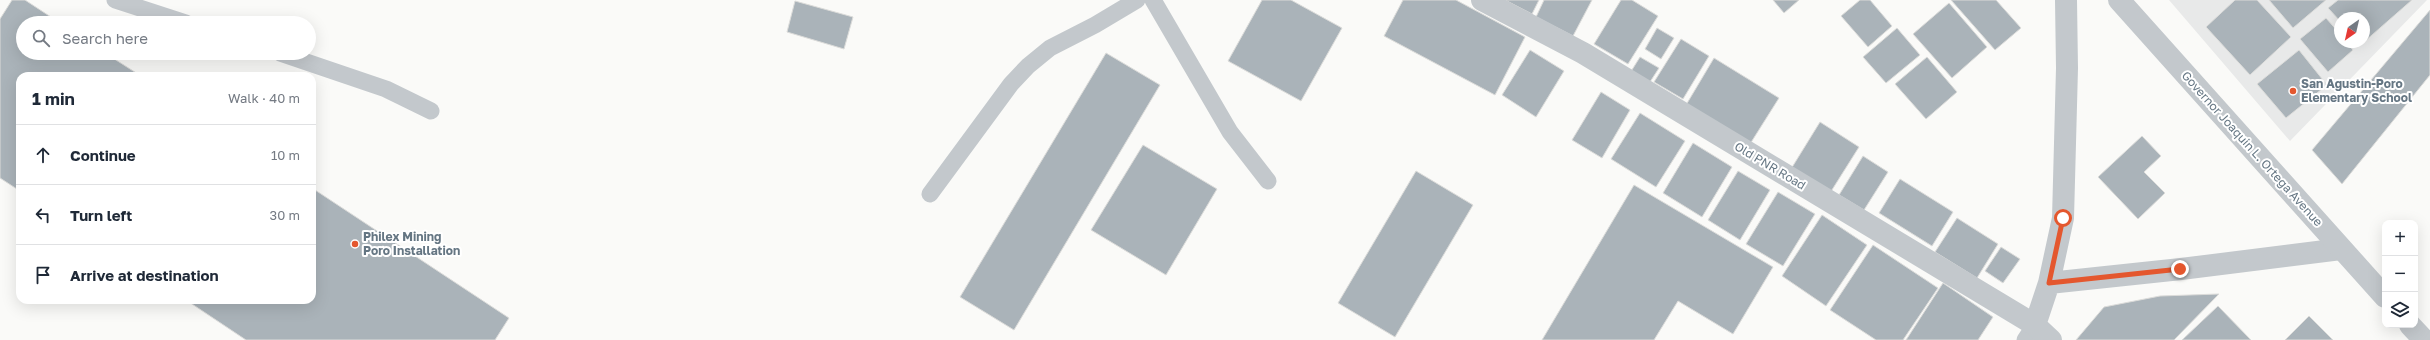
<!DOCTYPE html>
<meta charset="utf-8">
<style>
:root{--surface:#fff;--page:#f2f2f3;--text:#1f2937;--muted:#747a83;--line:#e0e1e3}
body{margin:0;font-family:"Golos Text",sans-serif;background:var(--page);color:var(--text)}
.controls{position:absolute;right:12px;bottom:12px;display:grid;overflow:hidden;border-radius:8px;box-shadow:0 4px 16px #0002}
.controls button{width:36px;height:36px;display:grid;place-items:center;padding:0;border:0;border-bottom:1px solid var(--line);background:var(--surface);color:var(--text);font:20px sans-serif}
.compass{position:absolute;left:2334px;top:12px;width:36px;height:36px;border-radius:50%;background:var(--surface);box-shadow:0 4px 16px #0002;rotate:214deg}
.stop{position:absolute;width:12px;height:12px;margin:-9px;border:3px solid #e4572e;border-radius:50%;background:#fff}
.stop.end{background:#e4572e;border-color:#fff;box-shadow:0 1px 4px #0008}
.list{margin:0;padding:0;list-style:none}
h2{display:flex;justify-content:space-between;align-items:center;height:52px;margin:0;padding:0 16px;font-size:17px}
h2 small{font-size:13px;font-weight:400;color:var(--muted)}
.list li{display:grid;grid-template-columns:26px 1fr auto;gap:12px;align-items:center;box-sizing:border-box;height:60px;padding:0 16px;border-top:1px solid var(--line)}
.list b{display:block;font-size:15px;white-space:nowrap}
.list em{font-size:13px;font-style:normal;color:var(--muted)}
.icon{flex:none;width:22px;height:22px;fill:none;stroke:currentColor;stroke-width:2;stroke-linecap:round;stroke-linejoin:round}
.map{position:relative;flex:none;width:2430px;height:340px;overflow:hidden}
.search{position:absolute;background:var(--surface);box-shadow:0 4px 16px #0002;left:16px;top:16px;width:300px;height:44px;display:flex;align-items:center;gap:10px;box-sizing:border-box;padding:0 14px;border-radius:22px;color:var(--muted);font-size:15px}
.panel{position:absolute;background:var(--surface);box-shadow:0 4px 16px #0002;left:16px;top:72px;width:300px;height:232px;border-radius:12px}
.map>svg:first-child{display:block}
.built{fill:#e8e9e9;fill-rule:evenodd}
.building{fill:#aab3b9;stroke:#dcdcda}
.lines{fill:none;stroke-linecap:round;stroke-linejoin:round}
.service{stroke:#c3c8cc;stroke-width:17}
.minor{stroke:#c3c8cc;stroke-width:22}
.tertiary{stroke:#c3c8cc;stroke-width:22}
.route{stroke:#e4572e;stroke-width:5}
.poi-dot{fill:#e4572e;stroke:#fff;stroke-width:1.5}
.labels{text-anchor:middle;stroke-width:4;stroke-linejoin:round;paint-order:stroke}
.poi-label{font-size:12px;font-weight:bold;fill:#657683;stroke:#fff;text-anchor:start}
.street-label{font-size:12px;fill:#657683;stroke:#fff}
</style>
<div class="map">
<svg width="2430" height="340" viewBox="0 0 2430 340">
<rect width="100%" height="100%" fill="#fafaf8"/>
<path class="built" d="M 2169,0 L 2427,0 L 2290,141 ZM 2340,18 L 2364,18 L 2364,42 L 2340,42 Z"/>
<path class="building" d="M 12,0 L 25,0 L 60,23 L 23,23 L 23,53 L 105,53 L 141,76 L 20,76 L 20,191 L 0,178 L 0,19 Z
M 1262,0 L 1291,0 L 1342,28 L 1301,101 L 1228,61 Z
M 1403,0 L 1456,0 L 1525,37 L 1495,95 L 1384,36 Z
M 1505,0 L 1539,0 L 1532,14 Z
M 1544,0 L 1592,0 L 1573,36 L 1536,17 Z
M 1621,0 L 1632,0 L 1658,16 L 1628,64 L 1594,44 Z
M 1773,0 L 1799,0 L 1784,13 Z
M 1860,0 L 1870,0 L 1892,26 L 1868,47 L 1841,16 Z
M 1951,0 L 1996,0 L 2021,28 L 1995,50 Z
M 2235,0 L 2257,0 L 2291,37 L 2250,75 L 2206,27 Z
M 2269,0 L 2326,0 L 2293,28 Z
M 2338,0 L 2412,0 L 2364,42 L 2364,18 L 2340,18 L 2340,21 L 2328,8 Z
M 795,1 L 853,17 L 844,49 L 787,32 Z
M 1949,3 L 1987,47 L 1952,78 L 1913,34 Z
M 2430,10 L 2430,75 L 2342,184 L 2312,150 Z
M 2326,18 L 2340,34 L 2340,42 L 2346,42 L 2353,50 L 2328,72 L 2300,39 Z
M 1657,28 L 1674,38 L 1661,59 L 1645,49 Z
M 1897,28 L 1920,55 L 1886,83 L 1863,57 Z
M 1681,39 L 1709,56 L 1683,99 L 1654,82 Z
M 1530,50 L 1564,71 L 1536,117 L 1502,95 Z
M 2299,50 L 2327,85 L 2286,118 L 2257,84 Z
M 1106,53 L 1160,85 L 1014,330 L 960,297 Z
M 1640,57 L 1659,68 L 1648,85 L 1630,73 Z
M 1927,57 L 1957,92 L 1926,119 L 1895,84 Z
M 1714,58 L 1779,98 L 1750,144 L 1686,105 Z
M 1601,92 L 1630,110 L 1602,158 L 1572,140 Z
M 1640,113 L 1685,141 L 1656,187 L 1611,159 Z
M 1820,122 L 1859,147 L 1830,193 L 1791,169 Z
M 2142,136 L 2161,156 L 2144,172 L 2165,193 L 2138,219 L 2098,177 Z
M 1693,143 L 1732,167 L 1702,217 L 1663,193 Z
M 1143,145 L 1217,189 L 1166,275 L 1091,230 Z
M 1863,156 L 1888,172 L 1864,210 L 1839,195 Z
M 1416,171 L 1473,205 L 1395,337 L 1338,303 Z
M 1738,171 L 1770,190 L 1740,240 L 1708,220 Z
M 1900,179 L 1953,212 L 1932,246 L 1879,213 Z
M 1634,185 L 1773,267 L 1733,334 L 1678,301 L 1654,340 L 1542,340 Z
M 312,188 L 509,318 L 495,340 L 246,340 L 186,300 L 312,300 Z
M 1778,192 L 1815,214 L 1783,266 L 1746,244 Z
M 1822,215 L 1867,245 L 1826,306 L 1782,276 Z
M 1957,218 L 1998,244 L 1977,278 L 1935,252 Z
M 1873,245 L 1938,288 L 1903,340 L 1876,340 L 1830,310 Z
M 2001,247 L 2020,259 L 2003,283 L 1985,271 Z
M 1943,283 L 1993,317 L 1978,340 L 1906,340 Z
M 2219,294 L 2174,340 L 2076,340 L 2104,307 L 2160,296 Z
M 2218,306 L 2251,340 L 2182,340 Z
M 2309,316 L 2333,340 L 2285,340 Z"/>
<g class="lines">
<path class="service" d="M 115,0 L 186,23
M 1153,0 L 1230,132 L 1268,181
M 280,53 L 386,89 L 431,111
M 930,194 L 1011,84 L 1028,66 L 1050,48 L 1095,25 L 1137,0
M 2025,340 L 2035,325"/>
<path class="minor" d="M 1482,0 L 1583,53 L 2035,325 L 2051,340
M 2049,283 L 2181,269 L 2341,249
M 2035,325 L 2049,283 L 2063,218 L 2067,68 L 2066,0"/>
<path class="tertiary" d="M 2119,0 L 2385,297
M 2410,325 L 2424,340"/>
</g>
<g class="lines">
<path class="route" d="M 2063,218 L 2049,283 L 2180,269"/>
</g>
<g class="poi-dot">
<circle cx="2293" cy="91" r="4"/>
<circle cx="355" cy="244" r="4"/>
</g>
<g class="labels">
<g class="poi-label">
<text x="2301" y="88">San Agustin-Poro<tspan x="2301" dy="14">Elementary School</tspan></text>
<text x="363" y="241">Philex Mining<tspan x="363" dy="14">Poro Installation</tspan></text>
</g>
<g class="street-label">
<text transform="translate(2252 149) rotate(48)" y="4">Governor Joaquin L. Ortega Avenue</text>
<text transform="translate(1770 166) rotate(31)" y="4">Old PNR Road</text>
</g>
</g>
</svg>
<div class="controls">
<button>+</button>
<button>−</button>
<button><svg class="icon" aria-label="layers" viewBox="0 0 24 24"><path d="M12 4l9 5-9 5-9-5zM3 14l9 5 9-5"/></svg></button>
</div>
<svg class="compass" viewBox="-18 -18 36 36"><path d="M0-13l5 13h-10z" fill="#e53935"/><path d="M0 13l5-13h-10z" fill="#747a83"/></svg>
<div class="stop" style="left:2063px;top:218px"></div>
<div class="stop end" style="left:2180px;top:269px"></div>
<div class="search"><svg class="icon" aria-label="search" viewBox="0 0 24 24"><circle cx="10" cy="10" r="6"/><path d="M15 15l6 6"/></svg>Search here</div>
<section class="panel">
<h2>1 min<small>Walk · 40 m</small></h2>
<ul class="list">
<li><svg class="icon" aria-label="ahead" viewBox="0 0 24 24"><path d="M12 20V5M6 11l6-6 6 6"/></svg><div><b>Continue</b></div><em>10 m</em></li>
<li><svg class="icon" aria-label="left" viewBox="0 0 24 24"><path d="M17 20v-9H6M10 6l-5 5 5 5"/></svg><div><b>Turn left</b></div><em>30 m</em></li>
<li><svg class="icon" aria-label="arrive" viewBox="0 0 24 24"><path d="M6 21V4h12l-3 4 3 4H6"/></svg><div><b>Arrive at destination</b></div></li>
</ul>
</section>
</div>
